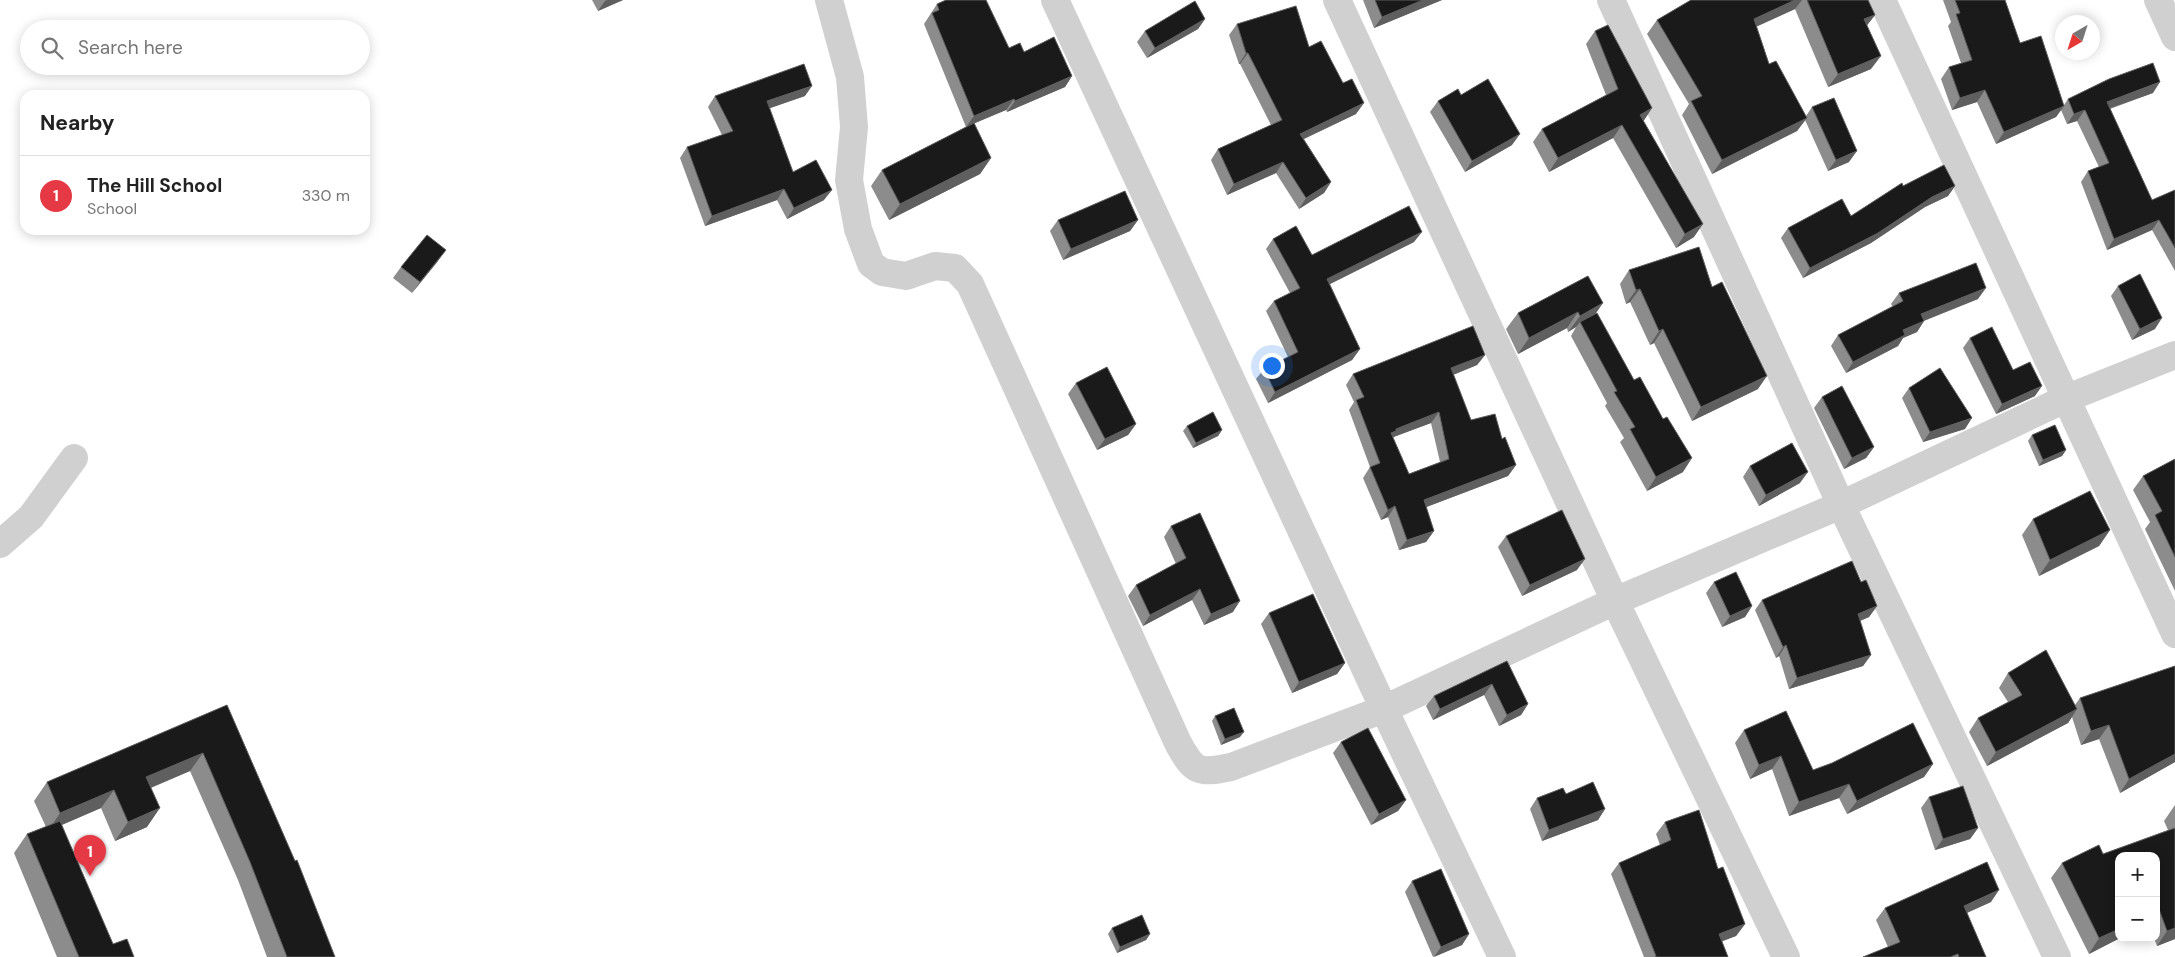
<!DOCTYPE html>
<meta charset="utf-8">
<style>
:root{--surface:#fff;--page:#f6f6f6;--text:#222;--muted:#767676;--line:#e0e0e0;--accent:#e63946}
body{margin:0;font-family:"DM Sans",sans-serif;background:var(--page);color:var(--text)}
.controls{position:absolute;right:15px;bottom:15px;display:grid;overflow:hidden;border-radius:10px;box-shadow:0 2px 12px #0003}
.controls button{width:45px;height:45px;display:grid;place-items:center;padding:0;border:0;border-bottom:1px solid var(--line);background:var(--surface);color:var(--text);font:25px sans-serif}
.compass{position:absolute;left:2055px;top:15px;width:45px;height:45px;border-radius:50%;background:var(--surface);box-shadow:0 2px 12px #0003;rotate:219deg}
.you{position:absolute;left:1271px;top:365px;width:18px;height:18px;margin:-12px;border:4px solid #fff;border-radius:50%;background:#1a73e8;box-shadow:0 0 0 8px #1a73e833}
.badge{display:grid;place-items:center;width:32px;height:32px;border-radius:50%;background:var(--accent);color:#fff;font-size:16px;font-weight:700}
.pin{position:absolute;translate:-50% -41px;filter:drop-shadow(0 1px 2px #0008)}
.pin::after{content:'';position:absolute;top:26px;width:18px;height:15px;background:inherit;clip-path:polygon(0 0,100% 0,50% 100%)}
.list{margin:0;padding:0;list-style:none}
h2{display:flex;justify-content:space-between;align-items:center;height:65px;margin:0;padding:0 20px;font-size:21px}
h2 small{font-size:16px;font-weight:400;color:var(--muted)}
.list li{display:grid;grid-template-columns:32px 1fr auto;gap:15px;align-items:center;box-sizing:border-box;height:80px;padding:0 20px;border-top:1px solid var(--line)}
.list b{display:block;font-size:19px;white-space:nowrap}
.list p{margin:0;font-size:16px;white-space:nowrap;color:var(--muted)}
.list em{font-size:16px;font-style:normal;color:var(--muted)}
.icon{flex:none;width:28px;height:28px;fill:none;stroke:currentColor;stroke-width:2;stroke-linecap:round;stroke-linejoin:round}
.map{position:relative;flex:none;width:2175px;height:957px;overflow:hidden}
.search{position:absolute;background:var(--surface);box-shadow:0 2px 12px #0003;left:20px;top:20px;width:350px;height:55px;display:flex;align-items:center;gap:12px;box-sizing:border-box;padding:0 18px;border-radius:28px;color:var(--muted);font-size:19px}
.panel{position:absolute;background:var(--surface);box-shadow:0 2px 12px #0003;left:20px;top:90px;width:350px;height:145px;border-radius:15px}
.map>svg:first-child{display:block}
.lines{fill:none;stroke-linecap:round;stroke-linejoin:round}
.minor{stroke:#d0d0d0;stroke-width:28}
.wall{fill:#8c8c8c;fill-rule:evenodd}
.shaded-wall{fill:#5f5f5f}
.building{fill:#1a1a1a;stroke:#5f5f5f;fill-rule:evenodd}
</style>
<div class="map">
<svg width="2175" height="957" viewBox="0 0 2175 957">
<rect width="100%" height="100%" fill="#fff"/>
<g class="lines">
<path class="minor" d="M 829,0 L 850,77 L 854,127 L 849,180 L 858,229 L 871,264 L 882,272 L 906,276 L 935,266 L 955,268 L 970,284 L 1178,743 C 1194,772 1198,774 1231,767 L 1384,709 L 1615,601 L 1841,505 L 2065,399 L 2175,355
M 1055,0 L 1384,709 L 1502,957
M 1337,0 L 1615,601 L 1786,957
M 1611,0 L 1841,505 L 2057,957
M 1882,0 L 2175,634
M 2158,0 L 2175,37
M 0,544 L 31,517 L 74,458"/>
</g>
<path class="wall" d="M 592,0 L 623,0 L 598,11 Z
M 1363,0 L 1442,0 L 1374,28 Z
M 1691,0 L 1868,0 L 1875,15 L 1867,25 L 1871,69 L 1828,87 L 1795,9 L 1756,27 L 1769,64 L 1806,116 L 1812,107 L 1849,162 L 1828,171 L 1805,120 L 1797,131 L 1712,174 L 1682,115 L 1689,104 L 1647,34 L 1657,20 Z
M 1943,0 L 2005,0 L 2020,43 L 2064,105 L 2068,99 L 2153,93 L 2110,109 L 2152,200 L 2175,190 L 2175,271 L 2152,230 L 2107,250 L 2081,182 L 2088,171 L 2099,167 L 2077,121 L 2067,124 L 2061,110 L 2056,117 L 1996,144 L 1977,102 L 1952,110 L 1941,79 L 1949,67 L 1961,63 L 1948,26 L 1951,22 Z
M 937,4 L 1009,48 L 1024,52 L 1072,76 L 1065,87 L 1007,112 L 1006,110 L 974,123 L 991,158 L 980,174 L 889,220 L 871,186 L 882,170 L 966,127 L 924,24 Z
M 1205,19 L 1198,29 L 1147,58 L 1137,42 L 1145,31 Z
M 1237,24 L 1309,47 L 1356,114 L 1304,139 L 1331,182 L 1324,193 L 1299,209 L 1276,173 L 1227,195 L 1211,160 L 1218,149 L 1271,125 L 1240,64 L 1239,64 L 1229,35 Z
M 1595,31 L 1652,108 L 1643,121 L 1694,237 L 1676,248 L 1613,138 L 1549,172 L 1533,142 L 1542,129 L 1606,95 L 1586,44 Z
M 1461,95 L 1512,145 L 1465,172 L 1430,112 L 1438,101 Z
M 715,96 L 805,96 L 769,108 L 793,172 L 824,200 L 787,219 L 777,200 L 705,226 L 680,158 L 687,147 L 722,135 L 708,107 Z
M 1903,186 L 1955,186 L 1948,196 L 1925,207 L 1871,243 L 1803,278 L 1781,238 L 1788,228 L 1851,216 Z
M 1058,220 L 1138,220 L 1130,231 L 1063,260 L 1050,231 Z
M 1273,239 L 1312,255 L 1414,242 L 1330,284 L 1360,349 L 1352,360 L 1268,403 L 1256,379 L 1264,369 L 1288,357 L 1266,311 L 1274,301 L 1290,293 L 1266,249 Z
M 438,261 L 412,293 L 393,278 L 401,267 Z
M 1629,270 L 1712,287 L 1758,389 L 1692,421 L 1654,343 L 1650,345 L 1630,302 L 1626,304 L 1620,284 Z
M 1588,276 L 1595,314 L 1683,472 L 1647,491 L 1620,442 L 1624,438 L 1605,406 L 1607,403 L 1571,336 L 1576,327 L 1568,332 L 1567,328 L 1518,354 L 1506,329 L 1518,313 Z
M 2118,286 L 2155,329 L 2132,340 L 2111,296 Z
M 1899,293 L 1978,299 L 1924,321 L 1917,332 L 1903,338 L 1898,346 L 1846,373 L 1831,346 L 1838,335 L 1893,307 L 1891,304 Z
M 1970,338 L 2035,396 L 1996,414 L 1963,348 Z
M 1485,355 L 1477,365 L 1453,375 L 1471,420 L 1502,439 L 1516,465 L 1508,476 L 1426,507 L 1434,531 L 1426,542 L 1399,550 L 1388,517 L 1381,520 L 1363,478 L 1370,467 L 1349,410 L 1354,402 L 1346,385 L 1353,374 ZM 1431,423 L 1440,462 L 1409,474 L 1393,437 Z
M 1076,383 L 1136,424 L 1128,435 L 1097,450 L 1068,394 Z
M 1909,388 L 1965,429 L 1923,442 L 1902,398 Z
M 1822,397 L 1874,447 L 1866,458 L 1844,469 L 1814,408 Z
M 1187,426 L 1222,430 L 1218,436 L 1193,448 L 1183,431 Z
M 2032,435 L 2066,450 L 2062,456 L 2039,466 L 2028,441 Z
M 2175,459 L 2175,591 L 2145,529 L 2150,522 L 2133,490 L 2143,476 Z
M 1750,466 L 1800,483 L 1759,506 L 1743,477 Z
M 2033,519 L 2110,530 L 2099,546 L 2039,576 L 2022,535 Z
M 1171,526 L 1233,612 L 1204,625 L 1192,600 L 1143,626 L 1128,596 L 1136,585 L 1176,564 L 1164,537 Z
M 1506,536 L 1577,570 L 1522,596 L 1498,547 Z
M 1714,582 L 1752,606 L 1745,617 L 1722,627 L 1706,593 Z
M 1861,582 L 1877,606 L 1869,617 L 1860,621 L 1871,655 L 1863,666 L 1789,689 L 1779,656 L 1776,658 L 1755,610 L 1762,600 Z
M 1269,613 L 1345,663 L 1337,674 L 1292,693 L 1261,624 Z
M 1507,661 L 1528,704 L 1521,715 L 1499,726 L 1484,695 L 1433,720 L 1426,706 L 1434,696 Z
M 2175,666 L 2175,762 L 2120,793 L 2099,739 L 2081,745 L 2072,717 L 2068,723 L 1987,766 L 1969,732 L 1978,718 L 2008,702 L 1999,688 L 2008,673 L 2075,705 L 2080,698 Z
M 227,705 L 335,957 L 267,957 L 238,880 L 190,771 L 151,788 L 147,827 L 115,841 L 101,808 L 61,825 L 113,944 L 134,957 L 57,957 L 14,853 L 27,834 L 46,827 L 34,801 L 47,782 Z
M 1215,716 L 1240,737 L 1221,745 L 1212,721 Z
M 1744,730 L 1813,770 L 1933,764 L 1924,777 L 1847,814 L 1839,798 L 1789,816 L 1772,769 L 1750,779 L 1735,743 Z
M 1341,742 L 1406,800 L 1398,811 L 1371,825 L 1333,753 Z
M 1566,794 L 1605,809 L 1598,820 L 1542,841 L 1530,809 L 1537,798 Z
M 1929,797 L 1978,828 L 1970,839 L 1935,850 L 1921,808 Z
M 2175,805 L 2175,939 L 2157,946 L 2154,938 L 2156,938 L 2156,856 L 2119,938 L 2120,938 L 2089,954 L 2051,878 L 2062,863 L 2103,854 L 2168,830 L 2164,821 Z
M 1665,822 L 1718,869 L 1745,924 L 1736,936 L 1722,941 L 1728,957 L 1644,957 L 1611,874 L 1619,863 L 1660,845 L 1656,834 Z
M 1412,881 L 1469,934 L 1462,945 L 1433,957 L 1405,892 Z
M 1991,902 L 1967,913 L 1986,957 L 1863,957 L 1888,947 L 1876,920 L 1885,908 Z
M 1112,928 L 1150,934 L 1146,940 L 1117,953 L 1108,934 Z"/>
<path class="shaded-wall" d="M 607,0 L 623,0 L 598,11 L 605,1 Z
M 1423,0 L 1442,0 L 1374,28 L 1382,17 Z
M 1795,0 L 1802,0 L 1795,9 L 1744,32 L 1754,19 Z
M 1875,15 L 1865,28 L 1864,19 Z
M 1205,19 L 1198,29 L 1147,58 L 1155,48 Z
M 1246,53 L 1248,53 L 1240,64 L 1239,64 Z
M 1881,56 L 1871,69 L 1828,87 L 1838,74 Z
M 1072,76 L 1065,87 L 1007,112 L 1015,101 Z
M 2160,82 L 2153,93 L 2099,112 L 2107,102 Z
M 812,86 L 805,96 L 759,112 L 767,101 Z
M 1985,90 L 1977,102 L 1952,110 L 1960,98 Z
M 1014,99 L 1006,110 L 966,127 L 974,116 Z
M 1364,103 L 1356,114 L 1293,144 L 1300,134 Z
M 2064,106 L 2056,117 L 1996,144 L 2004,132 Z
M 1652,108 L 1643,122 L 1640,115 Z
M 2085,110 L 2077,121 L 2067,124 L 2074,114 Z
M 1807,118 L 1797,131 L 1712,174 L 1722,160 Z
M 1622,125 L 1613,138 L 1549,172 L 1558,158 Z
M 1520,134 L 1512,145 L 1465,172 L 1472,161 Z
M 1857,151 L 1849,162 L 1828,171 L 1836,160 Z
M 991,158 L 980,174 L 889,220 L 900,204 Z
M 1283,162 L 1276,173 L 1227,195 L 1234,184 Z
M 1331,182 L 1324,193 L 1299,209 L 1306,198 Z
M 1955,186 L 1948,196 L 1925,207 L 1871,243 L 1803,278 L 1810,268 L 1932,197 Z
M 784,189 L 777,200 L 705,226 L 712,216 Z
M 832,190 L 824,200 L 787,219 L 794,208 Z
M 1138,220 L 1130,231 L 1063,260 L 1071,249 Z
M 2159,220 L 2152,230 L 2107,250 L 2114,239 Z
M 1703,224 L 1694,237 L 1676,248 L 1685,234 Z
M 1422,232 L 1414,242 L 1320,289 L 1327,279 Z
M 446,250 L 438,261 L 412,293 L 420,282 Z
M 1986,288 L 1978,299 L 1913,325 L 1921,314 Z
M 1640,289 L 1630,302 L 1626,304 L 1636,290 Z
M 1603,303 L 1592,319 L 1580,322 L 1576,327 L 1568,332 L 1580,316 Z
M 1578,312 L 1567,328 L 1518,354 L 1529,338 Z
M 2162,318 L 2155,329 L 2132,340 L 2140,329 Z
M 1924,321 L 1917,332 L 1903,338 L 1898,346 L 1846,373 L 1853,362 L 1903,330 Z
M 1663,329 L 1654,343 L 1650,345 L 1659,331 Z
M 1360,349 L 1352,360 L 1268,403 L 1275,392 Z
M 1485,355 L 1477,365 L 1443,379 L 1451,368 Z
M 1767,376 L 1758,389 L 1692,421 L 1701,407 Z
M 2042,386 L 2035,396 L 1996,414 L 2002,404 Z
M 1439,412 L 1431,423 L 1391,438 L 1391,433 L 1396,429 Z
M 1972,418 L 1965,429 L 1923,442 L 1930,432 Z
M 1136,424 L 1128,435 L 1097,450 L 1105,439 Z
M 1222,430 L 1218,436 L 1193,448 L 1196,443 Z
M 1874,447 L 1866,458 L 1844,469 L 1852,458 Z
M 2066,450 L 2062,456 L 2039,466 L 2043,460 Z
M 1692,458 L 1683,472 L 1647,491 L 1656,477 Z
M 1516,465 L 1508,476 L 1416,511 L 1424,500 Z
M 1808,472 L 1800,483 L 1759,506 L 1766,495 Z
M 1395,506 L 1388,517 L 1381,520 L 1388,510 Z
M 2110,530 L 2099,546 L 2039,576 L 2050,560 Z
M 1434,531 L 1426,542 L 1399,550 L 1407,540 Z
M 1585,559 L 1577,570 L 1522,596 L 1530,585 Z
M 1200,589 L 1192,600 L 1143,626 L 1150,615 Z
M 1240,601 L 1233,612 L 1204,625 L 1211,614 Z
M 1752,606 L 1745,617 L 1722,627 L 1730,616 Z
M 1877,606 L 1869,617 L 1850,625 L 1858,614 Z
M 1786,645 L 1779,656 L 1776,658 L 1783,647 Z
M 1871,655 L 1863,666 L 1789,689 L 1797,678 Z
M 1345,663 L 1337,674 L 1292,693 L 1299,682 Z
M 1492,684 L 1484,695 L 1433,720 L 1440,709 Z
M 1528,704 L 1521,715 L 1499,726 L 1507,715 Z
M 2077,709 L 2068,723 L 1987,766 L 1996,752 Z
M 2109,725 L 2099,739 L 2081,745 L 2091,731 Z
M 1244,732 L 1240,737 L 1221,745 L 1225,739 Z
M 203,753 L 190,771 L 133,795 L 146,777 Z
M 2175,754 L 2175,762 L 2120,793 L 2129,779 Z
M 1781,756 L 1772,769 L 1750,779 L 1759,765 Z
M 1933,764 L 1924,777 L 1847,814 L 1857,801 Z
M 1849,784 L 1839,798 L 1789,816 L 1799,802 Z
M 114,790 L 101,808 L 48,831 L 60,813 Z
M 1406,800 L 1398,811 L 1371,825 L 1379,814 Z
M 160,808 L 147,827 L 115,841 L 128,822 Z
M 1605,809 L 1598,820 L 1542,841 L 1549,830 Z
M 1978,828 L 1970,839 L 1935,850 L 1943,839 Z
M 1999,890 L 1991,902 L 1955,918 L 1964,906 Z
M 1745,924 L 1736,936 L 1710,946 L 1719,934 Z
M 2175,928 L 2175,939 L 2157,946 L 2167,931 Z
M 2119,929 L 2119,938 L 2120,938 L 2089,954 L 2099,938 Z
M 1150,934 L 1146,940 L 1117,953 L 1120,947 Z
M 1469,934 L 1462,945 L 1434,957 L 1441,947 Z"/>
<path class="building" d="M 946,0 L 986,0 L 1009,48 L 1020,43 L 1024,52 L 1054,37 L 1072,76 L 1015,101 L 1014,99 L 974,116 L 932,13 L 939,10 L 937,4 Z
M 1375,0 L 1423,0 L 1382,17 Z
M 1691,0 L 1795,0 L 1754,19 L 1769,64 L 1776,61 L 1807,118 L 1722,160 L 1691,101 L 1702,96 L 1657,20 Z
M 1807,0 L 1868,0 L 1875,15 L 1864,19 L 1881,56 L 1838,74 Z
M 1955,0 L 2005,0 L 2020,43 L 2041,36 L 2064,106 L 2004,132 L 1985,90 L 1960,98 L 1949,67 L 1972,60 L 1956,14 L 1960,13 Z
M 1195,1 L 1205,19 L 1155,48 L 1145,31 Z
M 1296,6 L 1309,47 L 1321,41 L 1343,83 L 1352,79 L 1364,103 L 1300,134 L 1331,182 L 1306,198 L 1283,162 L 1234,184 L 1218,149 L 1282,120 L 1248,53 L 1246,53 L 1237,24 Z
M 1608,25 L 1652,108 L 1640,115 L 1703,224 L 1685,234 L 1622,125 L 1558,158 L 1542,129 L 1618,89 L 1595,31 Z
M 2153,63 L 2160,82 L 2107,102 L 2152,200 L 2175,190 L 2175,248 L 2159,220 L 2114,239 L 2088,171 L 2109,163 L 2085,110 L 2074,114 L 2068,99 L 2109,79 Z
M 804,64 L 812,86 L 767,101 L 793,172 L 816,160 L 832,190 L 794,208 L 784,189 L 712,216 L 687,147 L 733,131 L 715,96 Z
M 1488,79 L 1520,134 L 1472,161 L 1438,101 L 1458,89 L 1461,95 Z
M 1834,98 L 1857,151 L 1836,160 L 1812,107 Z
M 974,123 L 991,158 L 900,204 L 882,170 Z
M 1944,165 L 1955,186 L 1932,197 L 1878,233 L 1810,268 L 1788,228 L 1842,199 L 1851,216 L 1902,183 L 1903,186 Z
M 1125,191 L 1138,220 L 1071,249 L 1058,220 Z
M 1409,206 L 1422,232 L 1327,279 L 1360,349 L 1275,392 L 1264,369 L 1298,352 L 1274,301 L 1300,288 L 1273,239 L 1296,226 L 1312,255 Z
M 427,235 L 446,250 L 420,282 L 401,267 Z
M 1699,247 L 1712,287 L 1722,282 L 1767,376 L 1701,407 L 1663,329 L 1659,331 L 1640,289 L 1636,290 L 1629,270 Z
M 1976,263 L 1986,288 L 1921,314 L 1924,321 L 1903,330 L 1905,335 L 1853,362 L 1838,335 L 1903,301 L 1899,293 Z
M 2140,274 L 2162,318 L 2140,329 L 2118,286 Z
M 1588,276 L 1603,303 L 1580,316 L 1578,312 L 1529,338 L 1518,313 Z
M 1597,313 L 1634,380 L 1640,377 L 1663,419 L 1667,417 L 1692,458 L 1656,477 L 1630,429 L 1635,427 L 1614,392 L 1617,391 L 1580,322 Z
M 1473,326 L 1485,355 L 1451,368 L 1471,420 L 1495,414 L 1502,439 L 1505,437 L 1516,465 L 1424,500 L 1434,531 L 1407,540 L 1395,506 L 1388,510 L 1370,467 L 1380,463 L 1356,400 L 1364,397 L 1353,374 ZM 1439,412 L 1449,459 L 1409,474 L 1391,433 L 1396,431 L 1396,429 Z
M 1992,327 L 2013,370 L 2030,362 L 2042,386 L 2002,404 L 1970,338 Z
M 1107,367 L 1136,424 L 1105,439 L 1076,383 Z
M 1940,368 L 1972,418 L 1930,432 L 1909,388 Z
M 1842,386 L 1874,447 L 1852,458 L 1822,397 Z
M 1213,412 L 1222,430 L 1196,443 L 1187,426 Z
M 2055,425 L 2066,450 L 2043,460 L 2032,435 Z
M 1792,443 L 1808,472 L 1766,495 L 1750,466 Z
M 2175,459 L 2175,557 L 2155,515 L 2162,511 L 2143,476 Z
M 2090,491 L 2110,530 L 2050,560 L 2033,519 Z
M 1562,510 L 1585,559 L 1530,585 L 1506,536 Z
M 1200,513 L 1240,601 L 1211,614 L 1200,589 L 1150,615 L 1136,585 L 1186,558 L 1171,526 Z
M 1852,561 L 1861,582 L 1866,580 L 1877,606 L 1858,614 L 1871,655 L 1797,678 L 1786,645 L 1783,647 L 1762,600 Z
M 1736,572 L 1752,606 L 1730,616 L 1714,582 Z
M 1313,594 L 1345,663 L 1299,682 L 1269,613 Z
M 2046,650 L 2077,709 L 1996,752 L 1978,718 L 2022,695 L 2008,673 Z
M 1507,661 L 1528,704 L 1507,715 L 1492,684 L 1440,709 L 1434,696 Z
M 2175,666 L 2175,754 L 2129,779 L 2109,725 L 2091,731 L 2080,698 Z
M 227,705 L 295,861 L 297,860 L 335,957 L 287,957 L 250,862 L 203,753 L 146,777 L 160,808 L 128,822 L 114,790 L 60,813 L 47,782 Z
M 1234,708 L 1244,732 L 1225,739 L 1215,716 Z
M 1786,711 L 1813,770 L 1832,763 L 1913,723 L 1933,764 L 1857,801 L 1849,784 L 1799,802 L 1781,756 L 1759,765 L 1744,730 Z
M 1368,728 L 1406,800 L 1379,814 L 1341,742 Z
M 1593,782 L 1605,809 L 1549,830 L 1537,798 L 1563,788 L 1566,794 Z
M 1963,786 L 1978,828 L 1943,839 L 1929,797 Z
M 1699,810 L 1718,869 L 1723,867 L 1745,924 L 1719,934 L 1728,957 L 1655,957 L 1656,956 L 1619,863 L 1671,840 L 1665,822 Z
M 60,821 L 113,944 L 127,939 L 134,957 L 79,957 L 27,834 Z
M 2175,828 L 2175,928 L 2167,931 L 2159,909 L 2156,911 L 2156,856 L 2119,856 L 2119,929 L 2099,938 L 2062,863 L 2099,845 L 2103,854 Z
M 1987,862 L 1999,890 L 1964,906 L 1986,957 L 1959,957 L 1958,954 L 1950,957 L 1863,957 L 1900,942 L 1885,908 Z
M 1441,869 L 1469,934 L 1441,947 L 1412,881 Z
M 1142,915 L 1150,934 L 1120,947 L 1112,928 Z"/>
</svg>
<div class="controls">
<button>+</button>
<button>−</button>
</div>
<svg class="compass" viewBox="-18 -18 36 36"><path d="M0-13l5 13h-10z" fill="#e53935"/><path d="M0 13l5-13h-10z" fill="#767676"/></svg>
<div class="you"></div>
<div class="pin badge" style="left:90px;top:876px">1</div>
<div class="search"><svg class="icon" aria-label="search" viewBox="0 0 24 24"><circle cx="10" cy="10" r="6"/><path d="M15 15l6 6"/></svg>Search here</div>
<section class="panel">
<h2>Nearby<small></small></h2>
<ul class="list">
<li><span class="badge">1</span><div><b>The Hill School</b><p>School</p></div><em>330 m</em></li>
</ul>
</section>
</div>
